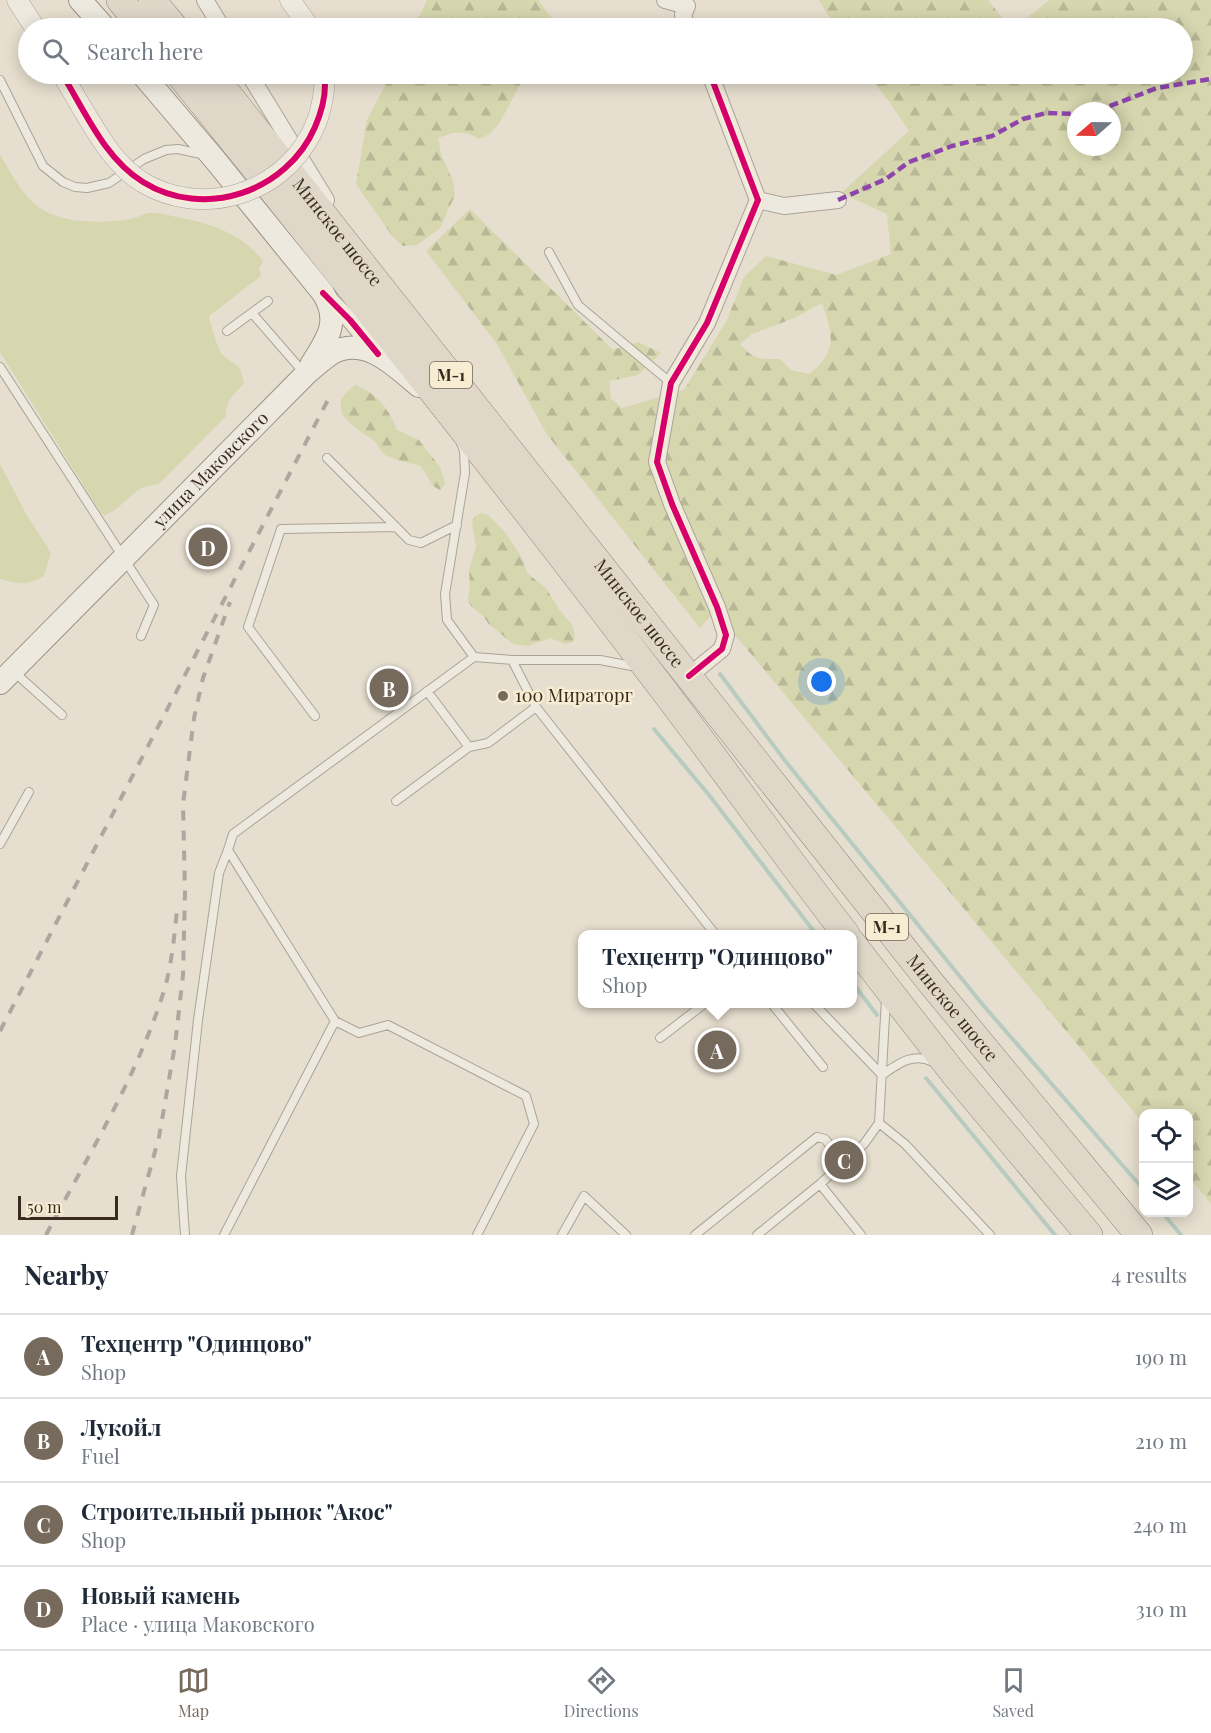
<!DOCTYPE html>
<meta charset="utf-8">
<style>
:root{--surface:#fff;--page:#f6f6f7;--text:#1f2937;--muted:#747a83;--line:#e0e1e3;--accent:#766a5c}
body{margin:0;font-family:"Playfair Display",serif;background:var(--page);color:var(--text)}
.controls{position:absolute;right:18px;bottom:18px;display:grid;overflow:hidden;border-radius:12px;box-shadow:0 3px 15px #0003}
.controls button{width:54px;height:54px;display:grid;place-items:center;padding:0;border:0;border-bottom:2px solid var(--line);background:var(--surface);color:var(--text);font:30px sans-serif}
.compass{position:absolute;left:1067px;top:102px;width:54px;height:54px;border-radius:50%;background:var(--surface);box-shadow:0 3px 15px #0003;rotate:250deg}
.scale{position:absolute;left:18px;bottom:15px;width:100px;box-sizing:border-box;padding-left:6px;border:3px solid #3a2b1e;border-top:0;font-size:16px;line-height:21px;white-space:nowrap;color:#3a2b1e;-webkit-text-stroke:4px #f7edd3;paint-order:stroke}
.you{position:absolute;left:822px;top:682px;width:21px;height:21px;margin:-15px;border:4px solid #fff;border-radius:50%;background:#1a73e8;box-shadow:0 0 0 9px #1a73e833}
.badge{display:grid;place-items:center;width:39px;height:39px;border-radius:50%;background:var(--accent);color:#fff;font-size:20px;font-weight:700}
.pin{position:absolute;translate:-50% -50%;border:3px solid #fff;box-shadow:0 2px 6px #0006}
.popup{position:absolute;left:578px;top:930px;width:279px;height:78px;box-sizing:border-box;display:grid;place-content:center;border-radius:12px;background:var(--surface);filter:drop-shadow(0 2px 4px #0005);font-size:20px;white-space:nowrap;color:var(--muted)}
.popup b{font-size:22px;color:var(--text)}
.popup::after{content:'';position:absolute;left:50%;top:100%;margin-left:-12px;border:12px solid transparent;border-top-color:var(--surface)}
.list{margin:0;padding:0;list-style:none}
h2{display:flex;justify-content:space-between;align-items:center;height:78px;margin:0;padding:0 24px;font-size:26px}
h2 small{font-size:20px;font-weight:400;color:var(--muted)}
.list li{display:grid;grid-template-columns:39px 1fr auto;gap:18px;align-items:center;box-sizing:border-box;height:84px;padding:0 24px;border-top:2px solid var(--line)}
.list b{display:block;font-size:22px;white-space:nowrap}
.list p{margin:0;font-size:20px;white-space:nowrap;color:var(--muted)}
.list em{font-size:20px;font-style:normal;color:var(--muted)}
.icon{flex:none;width:33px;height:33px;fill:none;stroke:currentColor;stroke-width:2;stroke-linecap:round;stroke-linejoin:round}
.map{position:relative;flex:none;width:1211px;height:1235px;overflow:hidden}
.search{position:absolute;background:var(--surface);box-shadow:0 3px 15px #0003;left:18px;right:18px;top:18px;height:66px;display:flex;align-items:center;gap:15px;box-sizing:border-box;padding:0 21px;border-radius:33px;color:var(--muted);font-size:22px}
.sheet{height:414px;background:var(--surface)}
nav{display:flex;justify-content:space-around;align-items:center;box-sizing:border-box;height:84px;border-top:2px solid var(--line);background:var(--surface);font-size:16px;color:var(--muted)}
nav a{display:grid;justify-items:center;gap:3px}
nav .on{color:var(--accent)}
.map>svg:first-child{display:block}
.grass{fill:#d6d6af}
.forest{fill:url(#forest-firs);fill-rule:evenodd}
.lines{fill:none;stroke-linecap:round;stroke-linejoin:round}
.stream{stroke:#b8cbc0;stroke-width:4}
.service-casing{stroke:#aba396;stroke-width:10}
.minor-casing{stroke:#aba396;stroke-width:18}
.tertiary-casing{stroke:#aba396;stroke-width:21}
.secondary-casing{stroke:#9b9286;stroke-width:24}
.trunk-casing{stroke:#91887d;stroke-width:28}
.service{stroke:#eee9df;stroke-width:8}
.minor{stroke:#eee9df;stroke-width:16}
.tertiary{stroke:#eee9df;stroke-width:20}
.secondary{stroke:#eee9df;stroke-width:22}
.trunk{stroke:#dfd7c8;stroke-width:27}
.rail{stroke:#ada89f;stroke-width:4;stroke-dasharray:10 10;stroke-linecap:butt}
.tertiary-bridge-casing{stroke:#aba396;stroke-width:21;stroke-linecap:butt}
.tertiary-bridge{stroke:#eee9df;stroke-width:20}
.quiet{stroke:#8e44ad;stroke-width:4.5;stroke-dasharray:9 4.5;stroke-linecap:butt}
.cycleway-casing{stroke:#f7edd3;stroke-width:10}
.cycleway{stroke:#d6006c;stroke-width:6}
.poi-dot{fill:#766a5c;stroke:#f7edd3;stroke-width:2}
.labels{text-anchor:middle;stroke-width:5;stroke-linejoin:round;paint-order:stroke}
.shield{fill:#f7edd3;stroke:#736554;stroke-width:1.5}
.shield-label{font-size:16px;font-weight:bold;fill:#3a2b1e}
.street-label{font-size:18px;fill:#3a2b1e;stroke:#f7edd3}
.poi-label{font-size:18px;fill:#3a2b1e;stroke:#f7edd3;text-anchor:start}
</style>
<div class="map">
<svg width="1211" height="1235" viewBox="0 0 1211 1235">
<defs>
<pattern id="forest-firs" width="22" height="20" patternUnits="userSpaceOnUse" patternTransform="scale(1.5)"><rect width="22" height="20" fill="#d6d6af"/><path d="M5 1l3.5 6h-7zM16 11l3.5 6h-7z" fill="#b8b896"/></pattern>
</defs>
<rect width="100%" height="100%" fill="#e6dece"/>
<path class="grass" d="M 0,155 C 13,175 23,199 45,211 C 67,224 106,223 131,219 C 137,218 142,214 148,213 C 157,212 167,215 176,217 C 208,222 243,234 263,261 L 259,268 L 261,276 L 209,316 C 209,321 218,348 221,353 C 233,367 239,358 244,383 C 235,394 225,401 226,416 L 159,484 C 130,486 129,505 105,515 L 101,513 L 0,352 Z
M 0,464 L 26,514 L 51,553 L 44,576 C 26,586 20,584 0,579 Z"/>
<path class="forest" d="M 427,0 L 538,0 L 554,21 L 550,28 L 414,28 Z
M 819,0 L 988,0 L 1007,24 L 1015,27 L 1050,0 L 1211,0 L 1211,1204 L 1189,1177 L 1188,1114 L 1144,1114 L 1143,1123 L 715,611 L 700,628 L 546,433 L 497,344 L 426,251 L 470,209 L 613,350 L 638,342 L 661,353 L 638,375 L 609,381 L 611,399 L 622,408 L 684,390 L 727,320 L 744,277 L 766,256 L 836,275 L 891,254 L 887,214 L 841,193 L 909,131 L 888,100 L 867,74 L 1182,74 L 1182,28 L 836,28 ZM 1076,111 L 1112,111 L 1112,147 L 1076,147 ZM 822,303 C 833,333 838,352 809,374 L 791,370 L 780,359 C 759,359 754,360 740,344 L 752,334 L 794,318 Z
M 391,74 L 526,74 L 500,122 L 491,133 L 479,139 C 463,130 454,131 438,138 L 441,154 L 453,181 L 455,195 L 440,228 L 417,245 L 403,246 L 393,237 L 356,184 L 367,120 Z
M 355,385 C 377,393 389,409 397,430 L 419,440 L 440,467 L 445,483 L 440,490 L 433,486 L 421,466 C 415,465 390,458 385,455 C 380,451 378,444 373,440 C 363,433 338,419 341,403 C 342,395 349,390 355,385 Z
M 481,513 L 488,515 L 505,532 L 522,558 L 527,573 L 546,588 L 558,608 L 572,625 L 575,635 L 573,642 L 565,644 L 550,638 L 528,646 L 513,644 L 488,623 L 484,617 L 471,606 L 468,600 L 470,585 L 469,569 L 476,547 L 472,524 L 474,517 Z"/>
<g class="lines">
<path class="stream" d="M 720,674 L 786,762 L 983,1005 L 1144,1190
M 654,729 L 709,795 L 816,934
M 852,982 L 877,1015
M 926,1078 L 1055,1235
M 1162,1212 L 1181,1235"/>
<g class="service-casing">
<path id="service" d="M 0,80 L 43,166 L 63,182 L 75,187 L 87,188 L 109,183 L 144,159 L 166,150 L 178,149 L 201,154
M 549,252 L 578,305 L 671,383
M 252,313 L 305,374
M 227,331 L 268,301
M 0,367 L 154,605 L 141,636
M 461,443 L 464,451 L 465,473 L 445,594 L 447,620 L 474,657 L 512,660 L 600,660 L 637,667
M 327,458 L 409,540 L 421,543 L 457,525
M 474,657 L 233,834 L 228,850 L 335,1021 L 359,1033 L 388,1025 L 526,1096 L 534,1124 L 477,1235
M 512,660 L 536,707 L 715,934
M 13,671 L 62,715
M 427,691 L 469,747 L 488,743 L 536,707
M 315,716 L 248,627 L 281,529 L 396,527
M 396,801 L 469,747
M 0,844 L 29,792
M 772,1004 L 823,1067
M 814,1004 L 882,1075
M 660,1038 L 704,1004
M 882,1075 C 899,1063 914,1052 933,1062
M 879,1123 L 905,1144 L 990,1235
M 820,1184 L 861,1235
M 185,1235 L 181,1176 L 198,1020 L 219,873 L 228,850
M 224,1235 L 335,1021
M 562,1235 L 584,1196 L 626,1235
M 695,1235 L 817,1137 L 825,1139 L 843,1163
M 757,1235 L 820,1184 L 864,1144 L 879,1123 L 886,999"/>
</g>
<g class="minor-casing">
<path id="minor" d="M 205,0 L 222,28
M 665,0 L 687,6 L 683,15 L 687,28
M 249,74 L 326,200
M 758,200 L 784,206 L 838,200
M 326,296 L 350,320 L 378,354
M 689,676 L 722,649 L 726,635 L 717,607 L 672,504 L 657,462 L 671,383 L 707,323 L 758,200 L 710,74"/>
</g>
<g class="tertiary-casing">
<path id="tertiary" d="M 17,0 L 35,28
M 290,0 L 310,28
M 62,74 L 82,108"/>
</g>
<g class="secondary-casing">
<g id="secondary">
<path d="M 80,0 L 105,28"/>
<path d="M 142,74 L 216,161 L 323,293 C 341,322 327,339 311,365"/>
<path id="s1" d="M 0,683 L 306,374 C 314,367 323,359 332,353 C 365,335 395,366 419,386"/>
</g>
</g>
<g class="trunk-casing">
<g id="trunk">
<path d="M 120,0 L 143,28"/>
<path d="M 152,0 L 175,28"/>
<path d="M 179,74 C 338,271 496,469 649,671 C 716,758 779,848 846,934"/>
<path id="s2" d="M 212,74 L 931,983 L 1139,1235"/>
<path d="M 852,943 L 955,1075 L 1089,1235"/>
</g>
</g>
<use href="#service" class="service"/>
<use href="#minor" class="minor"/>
<use href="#tertiary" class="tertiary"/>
<use href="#secondary" class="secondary"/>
<use href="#trunk" class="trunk"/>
<path class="rail" d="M 0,1031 L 331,394
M 46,1235 C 86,1159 134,1082 161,1000 C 171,972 174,940 177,910
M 132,1235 L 159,1137 L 175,1045 L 183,975 L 185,892 L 183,804 L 194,718 L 203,678 L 230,602"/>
<g class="tertiary-bridge-casing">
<path id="tertiary-bridge" d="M 82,108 C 99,136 114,164 142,182 C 201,218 280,195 311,134 C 321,116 324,97 325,77"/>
</g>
<use href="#tertiary-bridge" class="tertiary-bridge"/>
<path class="quiet" d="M 1097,111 L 1157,88 L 1211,79
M 838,200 L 886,179 L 909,162 L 952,146 L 992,136 L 1023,119 L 1046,113 L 1076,114"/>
<g class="cycleway-casing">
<path id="cycleway" d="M 62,74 C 85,111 104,158 143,182 C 204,220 287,192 315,127 C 322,111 327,91 324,74
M 323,293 L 350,320 L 378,354
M 689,676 L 722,649 L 726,635 L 717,607 L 672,504 L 657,462 L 671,383 L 707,323 L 758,200 L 710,74"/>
</g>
<use href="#cycleway" class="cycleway"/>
</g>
<circle class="poi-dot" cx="503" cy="696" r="6"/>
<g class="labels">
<g class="shield">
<rect x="430" y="362" width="42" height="26" rx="4.5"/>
<rect x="866" y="914" width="42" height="26" rx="4.5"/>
</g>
<g class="shield-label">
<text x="451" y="381">М-1</text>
<text x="887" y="933">М-1</text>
</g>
<g class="street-label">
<text dy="6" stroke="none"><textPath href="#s2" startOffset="202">Минское шоссе</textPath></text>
<text dy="6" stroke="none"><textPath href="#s1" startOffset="300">улица Маковского</textPath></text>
<text dy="6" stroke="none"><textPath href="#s2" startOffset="688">Минское шоссе</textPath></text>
<text dy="6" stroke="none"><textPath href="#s2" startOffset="1192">Минское шоссе</textPath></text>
</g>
<g class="poi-label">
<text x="515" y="702">100 Мираторг</text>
</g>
</g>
</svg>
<div class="controls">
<button><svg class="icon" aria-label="locate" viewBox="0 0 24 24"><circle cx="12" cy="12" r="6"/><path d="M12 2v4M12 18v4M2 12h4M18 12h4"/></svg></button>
<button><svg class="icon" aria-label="layers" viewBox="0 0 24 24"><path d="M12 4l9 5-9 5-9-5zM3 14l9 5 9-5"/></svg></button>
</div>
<svg class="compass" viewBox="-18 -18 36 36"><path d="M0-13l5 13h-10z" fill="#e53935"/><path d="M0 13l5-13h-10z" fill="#747a83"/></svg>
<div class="scale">50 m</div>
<div class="you"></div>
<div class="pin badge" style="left:717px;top:1050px">A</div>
<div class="popup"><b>Техцентр &quot;Одинцово&quot;</b>Shop</div>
<div class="pin badge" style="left:389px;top:688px">B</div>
<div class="pin badge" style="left:844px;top:1160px">C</div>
<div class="pin badge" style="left:208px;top:547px">D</div>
<div class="search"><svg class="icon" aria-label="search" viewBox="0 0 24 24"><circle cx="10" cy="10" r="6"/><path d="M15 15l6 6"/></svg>Search here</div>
</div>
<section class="sheet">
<h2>Nearby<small>4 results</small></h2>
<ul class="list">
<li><span class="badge">A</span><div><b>Техцентр &quot;Одинцово&quot;</b><p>Shop</p></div><em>190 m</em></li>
<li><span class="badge">B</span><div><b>Лукойл</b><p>Fuel</p></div><em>210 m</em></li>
<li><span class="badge">C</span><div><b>Строительный рынок &quot;Акос&quot;</b><p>Shop</p></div><em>240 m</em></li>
<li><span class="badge">D</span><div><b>Новый камень</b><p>Place · улица Маковского</p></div><em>310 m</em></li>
</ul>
</section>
<nav>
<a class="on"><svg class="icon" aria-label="map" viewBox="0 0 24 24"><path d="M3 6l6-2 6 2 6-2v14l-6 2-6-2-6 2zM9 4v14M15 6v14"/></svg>Map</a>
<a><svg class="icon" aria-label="directions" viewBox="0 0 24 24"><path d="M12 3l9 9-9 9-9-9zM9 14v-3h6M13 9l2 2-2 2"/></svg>Directions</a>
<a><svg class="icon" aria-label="saved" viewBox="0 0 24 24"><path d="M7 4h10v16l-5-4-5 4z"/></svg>Saved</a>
</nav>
